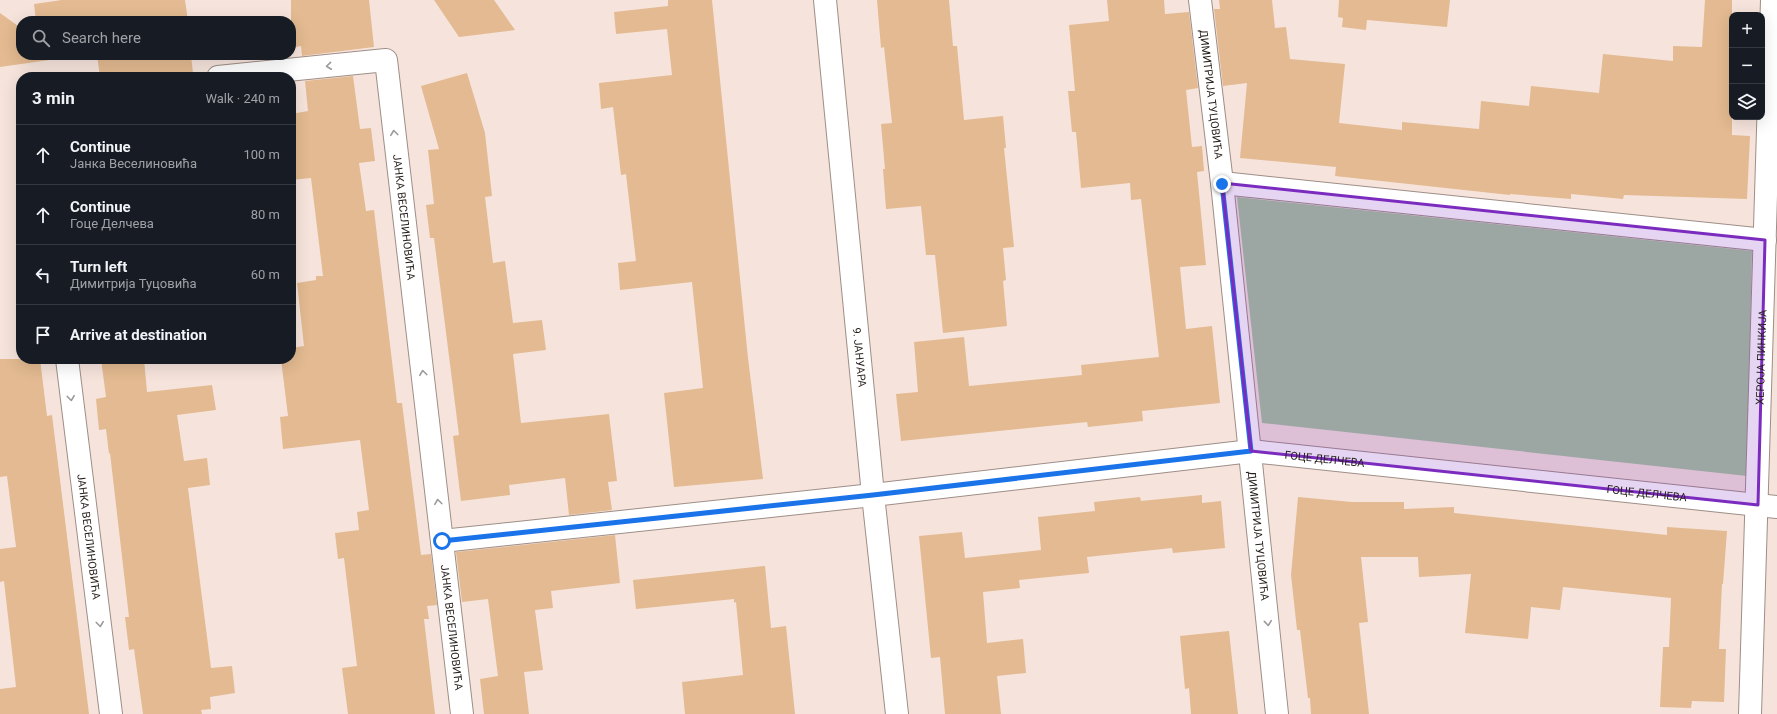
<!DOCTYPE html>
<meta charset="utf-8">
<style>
:root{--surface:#171b24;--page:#20242c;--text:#f1f3f6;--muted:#9ea1a6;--line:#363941}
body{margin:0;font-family:Roboto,sans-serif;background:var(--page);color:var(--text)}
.controls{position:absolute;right:12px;top:12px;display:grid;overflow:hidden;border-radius:8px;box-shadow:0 4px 16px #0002}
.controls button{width:36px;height:36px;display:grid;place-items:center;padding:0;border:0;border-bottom:1px solid var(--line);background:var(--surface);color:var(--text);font:20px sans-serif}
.stop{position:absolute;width:12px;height:12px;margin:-9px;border:3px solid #1a73e8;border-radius:50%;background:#fff}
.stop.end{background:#1a73e8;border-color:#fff;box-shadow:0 1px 4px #0008}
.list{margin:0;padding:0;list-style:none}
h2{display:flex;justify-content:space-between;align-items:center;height:52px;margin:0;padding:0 16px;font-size:17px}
h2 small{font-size:13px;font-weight:400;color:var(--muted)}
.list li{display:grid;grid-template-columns:26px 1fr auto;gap:12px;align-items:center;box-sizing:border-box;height:60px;padding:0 16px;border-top:1px solid var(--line)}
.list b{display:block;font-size:15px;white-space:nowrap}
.list p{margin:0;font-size:13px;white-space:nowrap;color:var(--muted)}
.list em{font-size:13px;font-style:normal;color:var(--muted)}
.icon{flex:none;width:22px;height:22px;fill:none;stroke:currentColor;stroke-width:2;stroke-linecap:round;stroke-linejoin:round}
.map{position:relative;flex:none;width:1777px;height:714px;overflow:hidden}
.search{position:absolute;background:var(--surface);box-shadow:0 4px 16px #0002;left:16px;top:16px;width:280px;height:44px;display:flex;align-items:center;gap:10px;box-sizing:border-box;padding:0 14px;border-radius:16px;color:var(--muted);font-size:15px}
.panel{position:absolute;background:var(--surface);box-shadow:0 4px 16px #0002;left:16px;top:72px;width:280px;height:292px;border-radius:16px}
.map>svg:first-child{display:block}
.green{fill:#a4c69e}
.building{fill:#e3ba91}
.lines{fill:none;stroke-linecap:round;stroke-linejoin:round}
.street-casing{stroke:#9e8e87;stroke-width:24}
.secondary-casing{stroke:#9e8e87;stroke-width:24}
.street{stroke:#fff;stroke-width:22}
.secondary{stroke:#fff;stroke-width:22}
.oneway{stroke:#9d9a99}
.route{stroke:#1a73e8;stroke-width:5}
.marked{fill:#7b2cbf;fill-opacity:0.2;stroke:#7b2cbf;stroke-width:3;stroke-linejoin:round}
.labels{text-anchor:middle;stroke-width:3;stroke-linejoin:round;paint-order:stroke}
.street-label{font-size:11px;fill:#251f1c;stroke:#fef3ee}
</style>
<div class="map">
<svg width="1777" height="714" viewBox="0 0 1777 714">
<rect width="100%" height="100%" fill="#f6e4dc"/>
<path class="green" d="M 1237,197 L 1752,251 L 1747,476 L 1262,423 Z"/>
<path class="building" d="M 62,0 L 185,0 L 188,21 L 36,21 L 34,4 Z
M 291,0 L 369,0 L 374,47 L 302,56 L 301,46 L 291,48 Z
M 434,0 L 494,0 L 515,30 L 459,37 Z
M 668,0 L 712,0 L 748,358 L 763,479 L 674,487 L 664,393 L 703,388 L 692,282 L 620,290 L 618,263 L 636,261 L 626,174 L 621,175 L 613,107 L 601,109 L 599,83 L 672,75 L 667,29 L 616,34 L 614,12 L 668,6 Z
M 877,0 L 949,0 L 953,46 L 957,46 L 964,120 L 1003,116 L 1006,148 L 1004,148 L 1014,247 L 1003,248 L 1006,280 L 1003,281 L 1007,326 L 943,333 L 935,255 L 926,255 L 921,206 L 886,209 L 883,169 L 885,169 L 881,124 L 892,123 L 884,47 L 881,48 Z
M 1107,0 L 1164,0 L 1165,14 L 1189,12 L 1198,88 L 1186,90 L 1192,147 L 1202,146 L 1204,171 L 1197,172 L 1206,265 L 1180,267 L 1186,329 L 1212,326 L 1220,403 L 1142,411 L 1143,421 L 1088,427 L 1087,422 L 901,441 L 896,394 L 918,392 L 914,342 L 964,337 L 969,386 L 1082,375 L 1081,365 L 1159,357 L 1141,199 L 1131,200 L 1130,183 L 1081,188 L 1076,132 L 1072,132 L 1068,91 L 1075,91 L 1069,25 L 1109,21 Z
M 1219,0 L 1272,0 L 1275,28 L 1286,27 L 1290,59 L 1345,64 L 1339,123 L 1402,130 L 1402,122 L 1479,129 L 1481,101 L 1529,106 L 1531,86 L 1599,93 L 1603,54 L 1673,61 L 1673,46 L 1702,47 L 1705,0 L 1732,0 L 1732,135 L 1750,136 L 1747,199 L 1624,195 L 1623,199 L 1571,194 L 1571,199 L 1510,194 L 1510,195 L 1335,176 L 1336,167 L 1240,158 L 1247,83 L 1223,86 L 1214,9 L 1220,9 Z
M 1339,0 L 1450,0 L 1447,27 L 1367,20 L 1366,30 L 1342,27 L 1343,18 L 1338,17 Z
M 0,13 L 21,28 L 21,55 L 85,55 L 0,67 Z
M 97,55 L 191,55 L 193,73 L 163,77 L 160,77 L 160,72 L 123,77 L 100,77 Z
M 467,73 L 485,133 L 492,196 L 485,197 L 493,263 L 505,261 L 513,323 L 542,320 L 546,350 L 513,354 L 521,423 L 609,414 L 617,481 L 608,482 L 612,510 L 569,515 L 565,478 L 509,485 L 510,495 L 461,501 L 453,436 L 459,435 L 434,238 L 430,238 L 426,205 L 434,204 L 428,150 L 439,149 L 421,86 Z
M 353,76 L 360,129 L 371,128 L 375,161 L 359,163 L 366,211 L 374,210 L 397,403 L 402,403 L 421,555 L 431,554 L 437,605 L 427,606 L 429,619 L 424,619 L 435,714 L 348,714 L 342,668 L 357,666 L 344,558 L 338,559 L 335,533 L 359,530 L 357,512 L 369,510 L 360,440 L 283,449 L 280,417 L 288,416 L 281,359 L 291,359 L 291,348 L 304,346 L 297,283 L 316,280 L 316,276 L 323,276 L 311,178 L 291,180 L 291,114 L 308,111 L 305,81 Z
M 0,359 L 40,359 L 47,416 L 52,415 L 89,714 L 0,714 L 0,689 L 16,687 L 4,581 L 0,582 L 0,549 L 16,547 L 7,476 L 0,477 Z
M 101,359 L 144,359 L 147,392 L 212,385 L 216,410 L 177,415 L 184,461 L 207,458 L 210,485 L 188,488 L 211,668 L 232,666 L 235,693 L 210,697 L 211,709 L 201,710 L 202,714 L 143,714 L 134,649 L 129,650 L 125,617 L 129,617 L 110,453 L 109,454 L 106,429 L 99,430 L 96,399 L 106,397 Z
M 1202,495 L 1202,503 L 1221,501 L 1225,548 L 1173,553 L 1172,548 L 1087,557 L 1089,573 L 1019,580 L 1020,588 L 983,592 L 987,643 L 1023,639 L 1026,673 L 997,676 L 1001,714 L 945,714 L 940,657 L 931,658 L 919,536 L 962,532 L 965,558 L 1041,550 L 1038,517 L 1095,511 L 1094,502 L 1140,497 L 1141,501 Z
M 1298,497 L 1352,502 L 1404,502 L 1404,509 L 1454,507 L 1454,513 L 1667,535 L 1667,527 L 1727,531 L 1723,584 L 1722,584 L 1719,649 L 1726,649 L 1724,702 L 1692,701 L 1691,708 L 1660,707 L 1663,647 L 1669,647 L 1671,598 L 1563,587 L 1560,610 L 1531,607 L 1528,639 L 1465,633 L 1471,574 L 1419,577 L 1418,557 L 1361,557 L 1368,622 L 1359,623 L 1369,714 L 1311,714 L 1310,698 L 1308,698 L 1300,630 L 1297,630 L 1291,575 Z
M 615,535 L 620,583 L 551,591 L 553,608 L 535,610 L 543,670 L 524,672 L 529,714 L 484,714 L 480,679 L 498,676 L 488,599 L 462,602 L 456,552 Z
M 765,566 L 771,628 L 786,626 L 795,714 L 685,714 L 682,682 L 743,675 L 736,602 L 734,603 L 734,599 L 636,609 L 633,580 Z
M 1229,631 L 1238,714 L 1191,714 L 1189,688 L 1185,689 L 1180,636 Z"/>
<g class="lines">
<g class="street-casing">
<g id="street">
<path id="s1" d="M 1200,0 L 1222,183 L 1277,714"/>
<path id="s2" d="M 218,77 L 386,60 L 462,714"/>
<path d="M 1222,183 L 1765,240"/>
<path id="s3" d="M 67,359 L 111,714"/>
<path id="s4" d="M 442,541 L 873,495 L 1251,451 L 1777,507"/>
<path id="s5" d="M 1750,714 L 1772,0"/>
</g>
</g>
<g class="secondary-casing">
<g id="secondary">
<path id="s6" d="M 825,0 L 873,495 L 897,714"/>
</g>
</g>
<use href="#street" class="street"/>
<use href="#secondary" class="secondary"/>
</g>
<defs><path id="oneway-chevron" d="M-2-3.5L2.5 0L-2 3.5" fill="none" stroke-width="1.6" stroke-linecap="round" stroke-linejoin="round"/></defs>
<g class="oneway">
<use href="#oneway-chevron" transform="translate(329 66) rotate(174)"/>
<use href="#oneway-chevron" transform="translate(394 133) rotate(-97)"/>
<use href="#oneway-chevron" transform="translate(423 373) rotate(-97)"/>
<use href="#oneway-chevron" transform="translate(71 398) rotate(83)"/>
<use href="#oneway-chevron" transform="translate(438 502) rotate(-97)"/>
<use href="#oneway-chevron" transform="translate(1268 623) rotate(84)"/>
<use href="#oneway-chevron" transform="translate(100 624) rotate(83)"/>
</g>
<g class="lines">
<path class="route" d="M 442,541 L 873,495 L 1251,451 L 1222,184"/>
</g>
<path class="marked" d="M 1222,183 L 1765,240 L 1758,505 L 1251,451 Z"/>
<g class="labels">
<g class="street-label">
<text dy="4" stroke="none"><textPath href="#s1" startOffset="95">ДИМИТРИЈА ТУЦОВИЋА</textPath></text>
<text dy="4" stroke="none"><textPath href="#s2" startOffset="327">ЈАНКА ВЕСЕЛИНОВИЋА</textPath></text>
<text dy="4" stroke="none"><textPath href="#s6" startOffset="359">9. ЈАНУАРА</textPath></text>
<text dy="4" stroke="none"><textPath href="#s5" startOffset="357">ХЕРОЈА ПИНКИЈА</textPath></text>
<text dy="4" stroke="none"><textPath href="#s4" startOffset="888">ГОЦЕ ДЕЛЧЕВА</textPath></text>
<text dy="4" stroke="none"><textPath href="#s4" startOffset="1212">ГОЦЕ ДЕЛЧЕВА</textPath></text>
<text dy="4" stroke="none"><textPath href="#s3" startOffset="179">ЈАНКА ВЕСЕЛИНОВИЋА</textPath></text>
<text dy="4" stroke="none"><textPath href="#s1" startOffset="539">ДИМИТРИЈА ТУЦОВИЋА</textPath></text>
<text dy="4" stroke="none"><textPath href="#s2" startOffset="740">ЈАНКА ВЕСЕЛИНОВИЋА</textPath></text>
</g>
</g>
</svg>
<div class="controls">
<button>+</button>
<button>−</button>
<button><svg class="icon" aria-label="layers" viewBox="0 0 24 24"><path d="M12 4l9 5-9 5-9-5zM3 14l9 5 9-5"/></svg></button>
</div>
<div class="stop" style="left:442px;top:541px"></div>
<div class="stop end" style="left:1222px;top:184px"></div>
<div class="search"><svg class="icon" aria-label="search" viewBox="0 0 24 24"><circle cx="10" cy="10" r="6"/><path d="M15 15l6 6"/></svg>Search here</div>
<section class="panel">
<h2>3 min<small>Walk · 240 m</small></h2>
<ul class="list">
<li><svg class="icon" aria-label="ahead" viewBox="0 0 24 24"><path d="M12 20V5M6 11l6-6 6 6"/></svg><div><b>Continue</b><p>Јанка Веселиновића</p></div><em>100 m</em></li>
<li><svg class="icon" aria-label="ahead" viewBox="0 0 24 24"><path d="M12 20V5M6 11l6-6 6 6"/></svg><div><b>Continue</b><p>Гоце Делчева</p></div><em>80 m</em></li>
<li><svg class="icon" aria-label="left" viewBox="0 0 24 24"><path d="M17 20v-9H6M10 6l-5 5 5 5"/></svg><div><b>Turn left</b><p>Димитрија Туцовића</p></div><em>60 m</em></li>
<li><svg class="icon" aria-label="arrive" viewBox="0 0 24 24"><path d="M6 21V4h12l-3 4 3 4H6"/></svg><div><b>Arrive at destination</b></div></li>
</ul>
</section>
</div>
